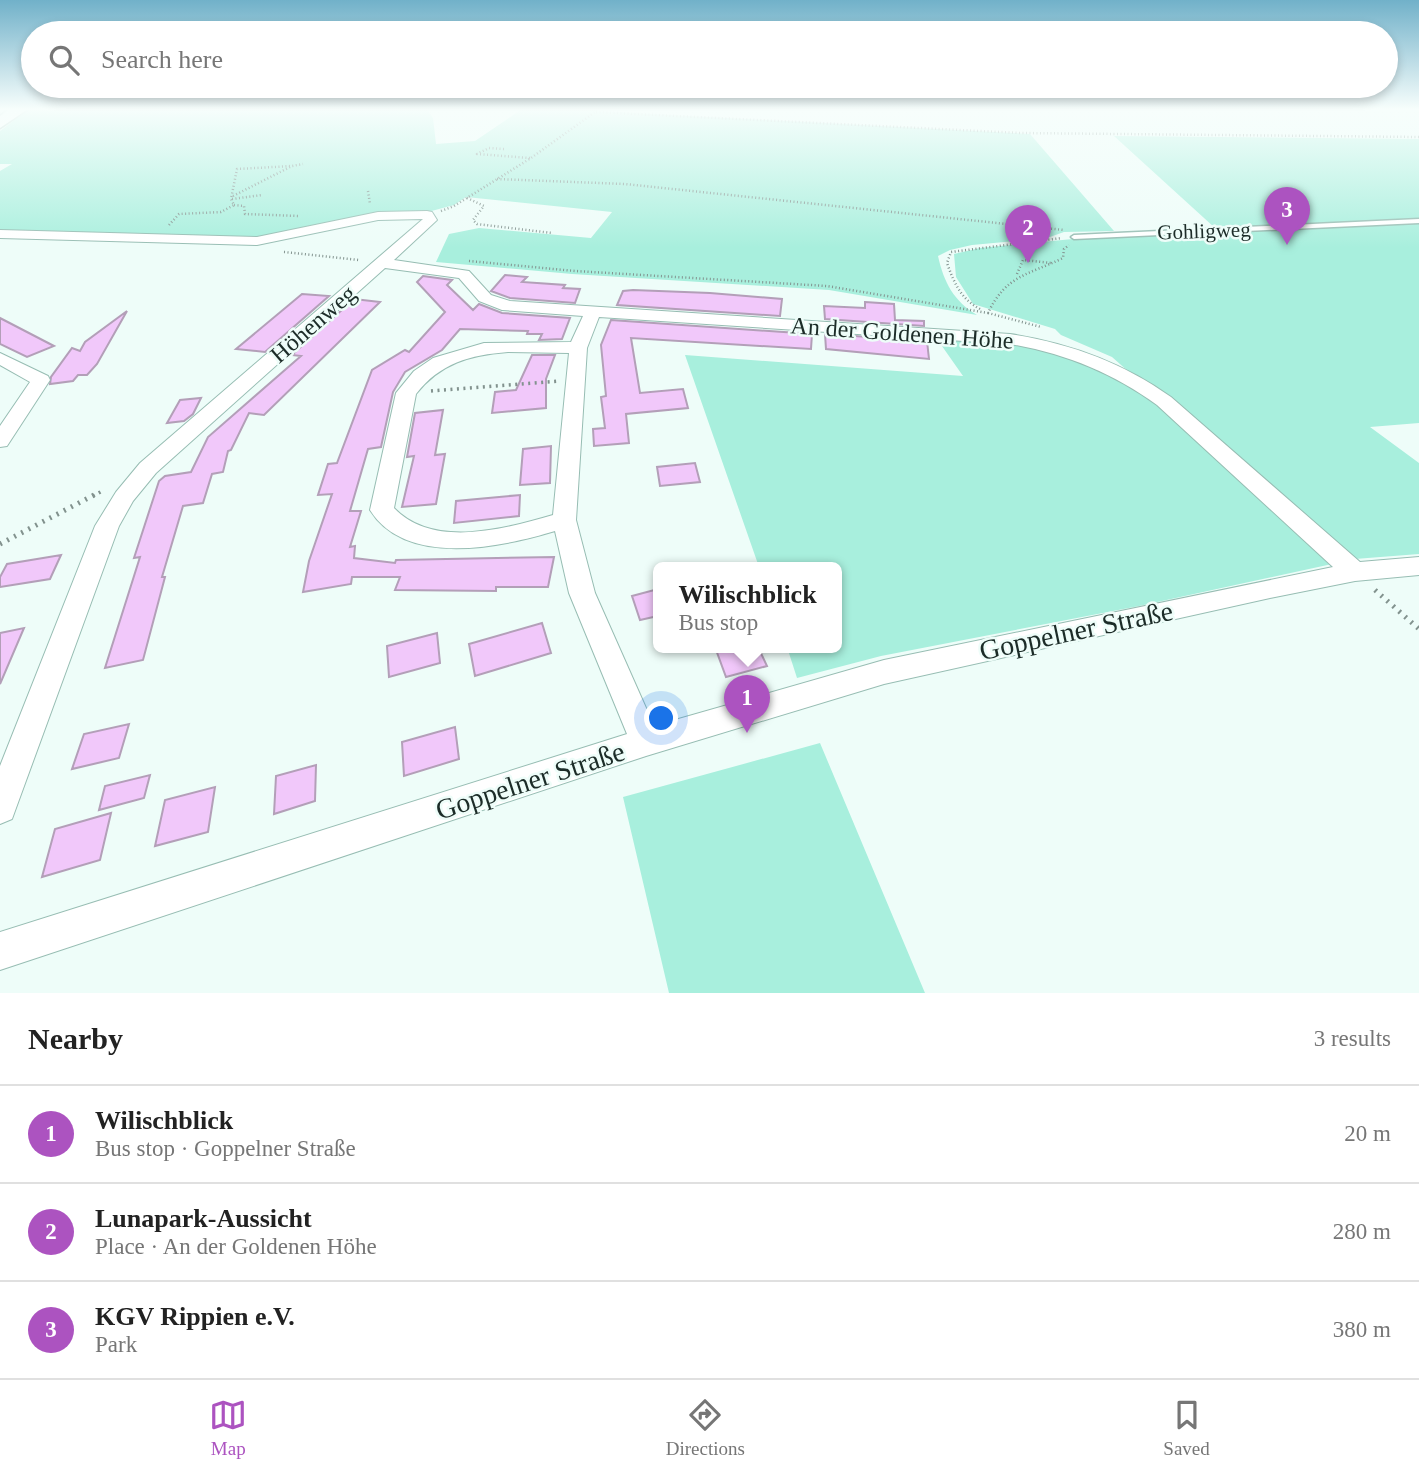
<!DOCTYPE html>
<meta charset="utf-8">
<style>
:root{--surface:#fff;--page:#f2f2f2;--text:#222;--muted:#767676;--line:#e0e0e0;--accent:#ac53c0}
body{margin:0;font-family:Georgia,serif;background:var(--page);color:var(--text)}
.you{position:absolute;left:662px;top:719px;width:24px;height:24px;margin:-18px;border:5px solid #fff;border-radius:50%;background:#1a73e8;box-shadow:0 0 0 10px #1a73e833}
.badge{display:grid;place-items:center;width:46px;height:46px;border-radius:50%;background:var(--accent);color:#fff;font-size:23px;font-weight:700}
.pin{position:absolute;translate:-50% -58px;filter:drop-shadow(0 2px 4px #0008)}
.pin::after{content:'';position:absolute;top:37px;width:24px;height:21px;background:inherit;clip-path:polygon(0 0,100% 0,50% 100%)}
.popup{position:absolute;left:653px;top:562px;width:189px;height:91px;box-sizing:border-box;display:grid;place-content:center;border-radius:10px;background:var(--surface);filter:drop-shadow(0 2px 5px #0005);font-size:23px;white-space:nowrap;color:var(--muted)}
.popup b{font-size:26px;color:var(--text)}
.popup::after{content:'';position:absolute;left:50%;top:100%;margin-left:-14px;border:14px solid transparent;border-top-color:var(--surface)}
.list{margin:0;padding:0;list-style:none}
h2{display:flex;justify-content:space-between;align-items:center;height:91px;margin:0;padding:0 28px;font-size:30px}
h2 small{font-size:23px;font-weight:400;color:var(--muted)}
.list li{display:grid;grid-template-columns:46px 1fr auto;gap:21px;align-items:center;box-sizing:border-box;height:98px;padding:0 28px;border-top:2px solid var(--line)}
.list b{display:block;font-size:26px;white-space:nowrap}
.list p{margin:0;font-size:23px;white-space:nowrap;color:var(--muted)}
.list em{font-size:23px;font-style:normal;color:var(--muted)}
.icon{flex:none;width:38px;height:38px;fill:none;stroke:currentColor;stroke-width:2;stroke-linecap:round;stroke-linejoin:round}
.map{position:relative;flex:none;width:1419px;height:993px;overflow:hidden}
.search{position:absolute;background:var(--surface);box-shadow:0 4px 10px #0003;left:21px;right:21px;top:21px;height:77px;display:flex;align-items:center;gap:18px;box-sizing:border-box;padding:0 24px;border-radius:38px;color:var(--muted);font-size:26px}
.sheet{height:385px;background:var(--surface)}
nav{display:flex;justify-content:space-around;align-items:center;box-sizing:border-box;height:98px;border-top:2px solid var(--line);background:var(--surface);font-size:19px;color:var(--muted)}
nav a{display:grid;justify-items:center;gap:4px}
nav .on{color:var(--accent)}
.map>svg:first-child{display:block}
.green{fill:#a8efdd}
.building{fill:#f1c8fa;stroke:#b39fb8;stroke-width:2}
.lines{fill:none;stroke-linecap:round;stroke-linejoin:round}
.lane-casing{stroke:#97bdb3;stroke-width:3}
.street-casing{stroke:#97bdb3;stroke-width:2}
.primary-casing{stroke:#97bdb3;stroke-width:3}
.path-far2{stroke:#82928e;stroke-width:2.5;stroke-dasharray:1 2.5;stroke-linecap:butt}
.path-far1{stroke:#82928e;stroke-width:3.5;stroke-dasharray:2 4.5;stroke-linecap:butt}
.path{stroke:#82928e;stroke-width:5;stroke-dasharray:2 6;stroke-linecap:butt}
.lane{fill:#fff;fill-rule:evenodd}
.street{fill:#fff;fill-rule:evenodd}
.primary{fill:#fff;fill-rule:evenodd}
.labels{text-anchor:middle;stroke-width:5;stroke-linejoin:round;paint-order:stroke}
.far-street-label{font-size:21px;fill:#1c2c28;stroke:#eefdf9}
.street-label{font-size:24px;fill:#1c2c28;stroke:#eefdf9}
.near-street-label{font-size:28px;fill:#1c2c28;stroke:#eefdf9}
</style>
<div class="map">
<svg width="1419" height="993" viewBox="0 0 1419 993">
<rect width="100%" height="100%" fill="#eefdf9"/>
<path class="green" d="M 29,109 L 427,109 L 433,118 L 436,144 L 475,141 L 522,109 L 597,109 L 596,111 L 1030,134 L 1114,231 L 1064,232 L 1047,238 L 972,245 L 950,250 L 938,256 C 944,283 954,301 977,315 L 829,290 L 572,274 L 436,262 L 449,234 L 479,228 L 591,238 L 612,212 L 466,197 L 454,205 L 424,213 L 399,213 L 276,238 L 0,233 L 0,171 L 12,164 L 0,164 L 0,131 Z
M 1114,136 L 1419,139 L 1419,221 L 1215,228 Z
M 1419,223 L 1419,423 L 1370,427 L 1419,463 L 1419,554 L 1342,560 L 1112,357 L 1061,335 L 1055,329 L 973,304 L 956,277 L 954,254 L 980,248 L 1083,238 Z
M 937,339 L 1009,343 L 1048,349 L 1108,371 L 1159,404 L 1332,564 L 1139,606 L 881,656 L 797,678 L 787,647 L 836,647 L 836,567 L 759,567 L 685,355 L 963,376 Z
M 820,743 L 925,993 L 669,993 L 623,797 Z"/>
<path class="building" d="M 505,275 L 527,277 L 522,282 L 565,285 L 563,288 L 580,289 L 575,303 L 510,298 L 491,291 Z
M 423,276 L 452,280 L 447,285 L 473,310 L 479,304 L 502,313 L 570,318 L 562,339 L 539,340 L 542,334 L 527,334 L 528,331 L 460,329 L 442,350 L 405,372 L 393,392 L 381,447 L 368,449 L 350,511 L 361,511 L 350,547 L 355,546 L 354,558 L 395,563 L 396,560 L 554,557 L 548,587 L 496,587 L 496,591 L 395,590 L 400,577 L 352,577 L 351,584 L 303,592 L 309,561 L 332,494 L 318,495 L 328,464 L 337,463 L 372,370 L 405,350 L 409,352 L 445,312 L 417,282 Z
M 633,290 L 710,293 L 782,299 L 780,316 L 617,305 L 623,291 Z
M 302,294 L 329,296 L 265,352 L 236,349 Z
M 354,299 L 380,302 L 264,415 L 249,413 L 231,450 L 228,451 L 223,472 L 212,474 L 203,503 L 183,506 L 162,577 L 165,577 L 143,660 L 105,668 L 140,557 L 134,558 L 159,481 L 165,476 L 191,472 L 208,437 L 301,356 L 292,355 Z
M 865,302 L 894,304 L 895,320 L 924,321 L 924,326 L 825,319 L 824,306 L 865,308 Z
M 127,311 L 97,364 L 87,375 L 78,375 L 73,381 L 50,384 L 51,377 L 72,348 L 80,351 L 85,342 Z
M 0,318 L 54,346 L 27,357 L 0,344 Z
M 611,320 L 812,334 L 811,349 L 631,338 L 640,393 L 683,389 L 688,408 L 626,414 L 629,443 L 594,446 L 593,429 L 605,428 L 601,397 L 606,396 L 601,345 Z
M 825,334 L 927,341 L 929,359 L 826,349 Z
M 532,355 L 555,355 L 546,379 L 546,408 L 492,413 L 495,392 L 516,390 Z
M 201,398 L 193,414 L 184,421 L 167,423 L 180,400 Z
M 443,410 L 435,455 L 445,454 L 436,504 L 402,507 L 414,456 L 407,457 L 415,413 Z
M 551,446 L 550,483 L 520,485 L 523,449 Z
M 695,463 L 700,482 L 660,486 L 657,467 Z
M 520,495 L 519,516 L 454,523 L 456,501 Z
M 61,555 L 50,579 L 0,587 L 0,577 L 7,564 Z
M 658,589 L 658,616 L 640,620 L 632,596 Z
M 542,623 L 551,653 L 475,676 L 469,644 Z
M 24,628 L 0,684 L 0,633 Z
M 437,633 L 440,663 L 389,677 L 387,646 Z
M 715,647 L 758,647 L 767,666 L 726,677 Z
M 129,724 L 119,758 L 72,769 L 84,734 Z
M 455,727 L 459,759 L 404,776 L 402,742 Z
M 316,765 L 315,801 L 274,814 L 276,776 Z
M 150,775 L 144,798 L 99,810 L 105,786 Z
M 215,787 L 208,832 L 155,846 L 165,800 Z
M 111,813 L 100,860 L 42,877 L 55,829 Z"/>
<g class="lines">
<g class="lane-casing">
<path id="lane" d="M 1419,219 L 1419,223 L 1074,239 L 1071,237 L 1074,235 Z"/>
</g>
<g class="street-casing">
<path id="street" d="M 427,211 L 432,212 L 437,220 L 394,260 L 469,271 L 491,295 L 510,301 L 1010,334 C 1069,343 1122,362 1171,397 L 1360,562 L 1419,557 L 1419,575 L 1355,581 L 1270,598 L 884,684 L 646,756 L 0,970 L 0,932 L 627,734 L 569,593 L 555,531 C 502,547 406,568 370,510 L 396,393 L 414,371 L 433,358 L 484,343 L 571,342 L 583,316 L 502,310 L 479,301 L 459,278 L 385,268 L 156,473 L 133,501 L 119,526 L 16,808 L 12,819 L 0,824 L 0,766 L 95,526 L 116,492 L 140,463 L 423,219 L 378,220 L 257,245 L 0,238 L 0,230 L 257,237 L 378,212 ZM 599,317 L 1010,344 C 1064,353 1113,373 1157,405 L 1333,567 L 884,660 L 654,726 L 595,593 L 576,520 L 587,348 ZM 508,352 L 569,353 L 553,515 C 505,529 433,549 394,508 L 416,394 C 440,363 470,355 508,352 Z
M 0,353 L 48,376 L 50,380 L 7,446 L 0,447 L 0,426 L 30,382 L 0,365 Z"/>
</g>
<g class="primary-casing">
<path id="primary" d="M 9,109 L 28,109 L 0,128 L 0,116 Z"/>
</g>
<path class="path-far2" d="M 596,112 L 1021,133 L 1419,137
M 504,149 L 489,148 L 477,154 L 530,158
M 497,179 L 625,184 L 1064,230
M 368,191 L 370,204
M 233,196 L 292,166 L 303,164
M 467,198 L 484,206 L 473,220 L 477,224 L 552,233
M 232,199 L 262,195
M 234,205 L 244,206 L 245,214 L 300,216
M 441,211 L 454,206 L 531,158 L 595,112
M 169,225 L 179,214 L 221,212 L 234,205 L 231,199 L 237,169 L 292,166
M 284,252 L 359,260
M 469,261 L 575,271 L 827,286 L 988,313 C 1006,275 1028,275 1063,258 L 1064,249 L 1069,245
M 1017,274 L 1023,260 L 1051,263
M 980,309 C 961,299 954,283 947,263 L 951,252 L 1062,238
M 988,313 L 1041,327"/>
<path class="path-far1" d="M 431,391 L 559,381
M 93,496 L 104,490"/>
<path class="path" d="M 0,544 L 96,494
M 1375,590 L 1419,629"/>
<use href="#lane" class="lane"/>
<use href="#street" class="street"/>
<use href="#primary" class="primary"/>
</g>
<linearGradient id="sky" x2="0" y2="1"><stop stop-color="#71b1c9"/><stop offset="0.44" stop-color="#f7fefc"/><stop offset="1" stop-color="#f7fefc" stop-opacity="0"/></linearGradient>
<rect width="1419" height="248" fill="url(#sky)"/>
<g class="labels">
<g class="far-street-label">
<text transform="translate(1204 231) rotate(-2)" y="7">Gohligweg</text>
</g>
<g class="street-label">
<text transform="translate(313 324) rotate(-41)" y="8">Höhenweg</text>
<text transform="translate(902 333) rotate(4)" y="8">An der Goldenen Höhe</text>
</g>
<g class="near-street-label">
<text transform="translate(1076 630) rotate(-12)" y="10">Goppelner Straße</text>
<text transform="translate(530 780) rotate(-18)" y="10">Goppelner Straße</text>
</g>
</g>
</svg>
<div class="you"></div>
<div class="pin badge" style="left:747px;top:733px">1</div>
<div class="popup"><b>Wilischblick</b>Bus stop</div>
<div class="pin badge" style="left:1028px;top:263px">2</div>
<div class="pin badge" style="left:1287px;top:245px">3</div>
<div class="search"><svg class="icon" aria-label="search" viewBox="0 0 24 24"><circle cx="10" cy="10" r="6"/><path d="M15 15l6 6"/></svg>Search here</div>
</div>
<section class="sheet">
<h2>Nearby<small>3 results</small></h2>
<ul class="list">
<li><span class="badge">1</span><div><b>Wilischblick</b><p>Bus stop · Goppelner Straße</p></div><em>20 m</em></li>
<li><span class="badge">2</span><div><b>Lunapark-Aussicht</b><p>Place · An der Goldenen Höhe</p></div><em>280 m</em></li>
<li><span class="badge">3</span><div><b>KGV Rippien e.V.</b><p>Park</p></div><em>380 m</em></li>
</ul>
</section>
<nav>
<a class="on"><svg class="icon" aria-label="map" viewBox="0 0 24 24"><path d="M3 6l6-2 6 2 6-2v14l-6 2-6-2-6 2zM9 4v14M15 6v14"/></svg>Map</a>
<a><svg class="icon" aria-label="directions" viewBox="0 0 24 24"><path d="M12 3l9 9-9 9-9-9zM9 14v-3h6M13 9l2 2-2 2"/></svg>Directions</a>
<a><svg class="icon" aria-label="saved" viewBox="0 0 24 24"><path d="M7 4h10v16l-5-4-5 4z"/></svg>Saved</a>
</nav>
